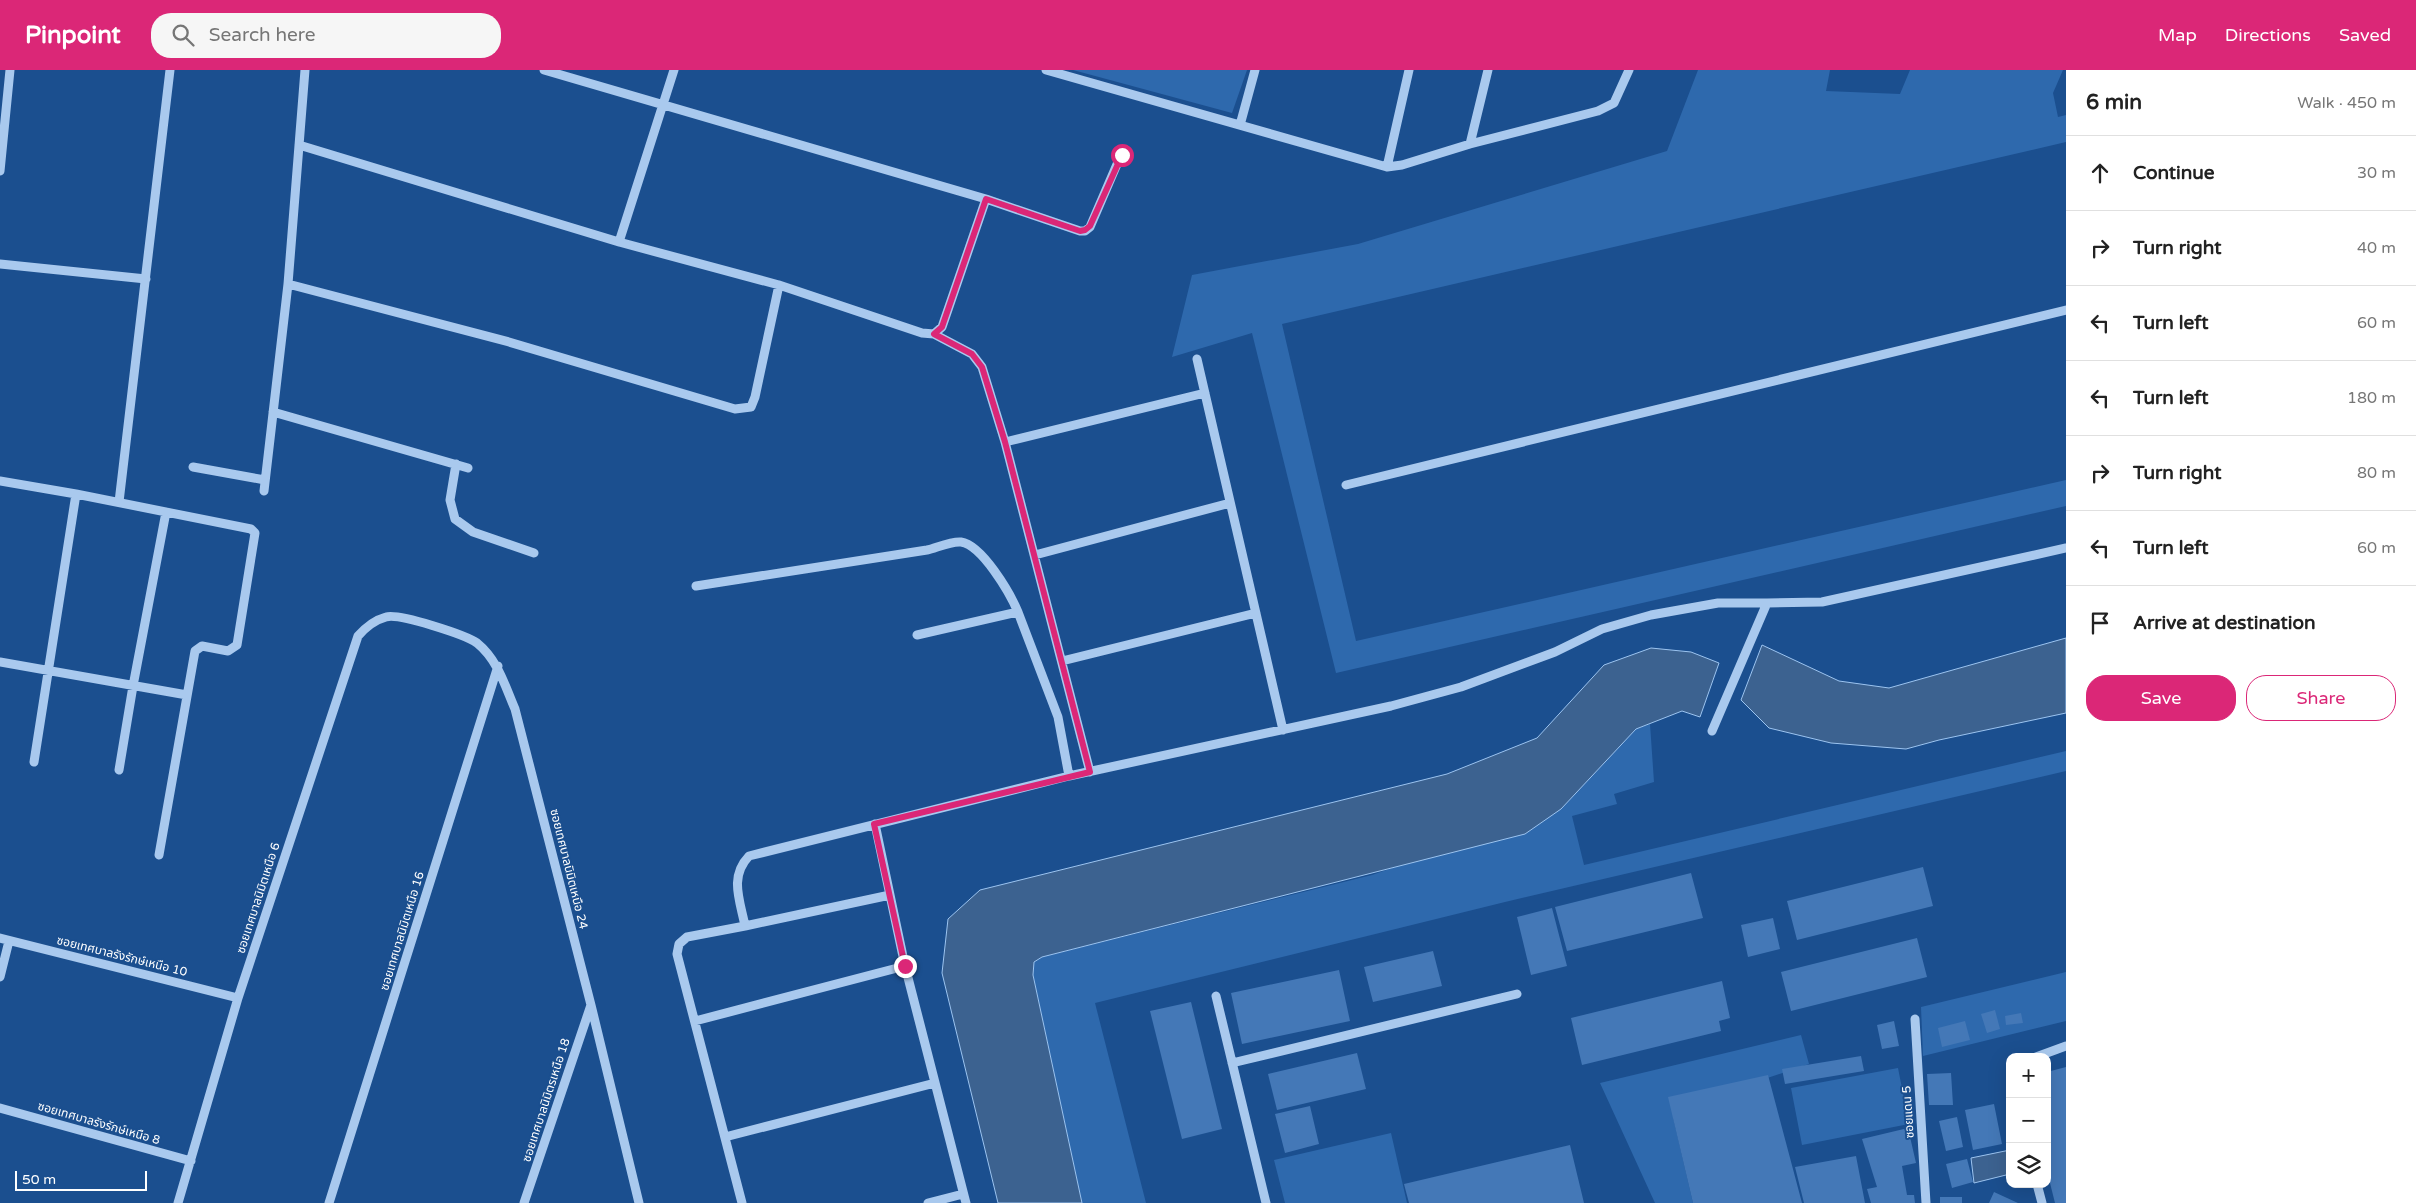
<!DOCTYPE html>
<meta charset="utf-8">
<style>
:root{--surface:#fff;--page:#f6f6f6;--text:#222;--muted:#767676;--line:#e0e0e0;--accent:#db2777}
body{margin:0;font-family:"Varela Round","Noto Sans Thai",sans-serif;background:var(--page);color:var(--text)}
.controls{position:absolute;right:15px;bottom:15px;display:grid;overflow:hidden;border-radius:10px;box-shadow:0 5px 20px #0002}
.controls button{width:45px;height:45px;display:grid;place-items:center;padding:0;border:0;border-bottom:1px solid var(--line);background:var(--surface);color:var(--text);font:25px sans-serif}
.scale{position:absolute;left:15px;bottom:12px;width:132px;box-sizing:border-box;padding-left:5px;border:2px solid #fff;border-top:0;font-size:14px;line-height:18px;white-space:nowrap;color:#fff;-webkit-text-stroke:4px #1b4f8f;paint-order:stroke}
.stop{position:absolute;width:15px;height:15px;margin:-11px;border:4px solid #db2777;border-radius:50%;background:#fff}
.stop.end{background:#db2777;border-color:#fff;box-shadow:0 1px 5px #0008}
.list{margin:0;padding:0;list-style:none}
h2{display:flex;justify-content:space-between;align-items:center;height:65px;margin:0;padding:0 20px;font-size:21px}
h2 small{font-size:16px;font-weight:400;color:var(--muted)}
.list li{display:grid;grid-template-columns:32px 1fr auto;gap:15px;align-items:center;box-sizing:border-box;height:75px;padding:0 20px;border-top:1px solid var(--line)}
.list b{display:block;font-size:19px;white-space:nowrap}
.list em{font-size:16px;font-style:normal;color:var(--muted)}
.actions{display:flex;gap:10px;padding:15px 20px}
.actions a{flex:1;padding:11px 0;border:1px solid var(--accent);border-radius:20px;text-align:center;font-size:18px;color:var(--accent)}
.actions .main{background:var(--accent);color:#fff}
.icon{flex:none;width:28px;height:28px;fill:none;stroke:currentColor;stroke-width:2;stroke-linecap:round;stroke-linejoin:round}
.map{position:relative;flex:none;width:2066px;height:1133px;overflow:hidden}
header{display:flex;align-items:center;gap:30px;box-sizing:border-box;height:70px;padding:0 25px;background:var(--accent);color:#fff}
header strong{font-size:24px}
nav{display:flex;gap:28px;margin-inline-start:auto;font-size:18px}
.search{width:350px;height:45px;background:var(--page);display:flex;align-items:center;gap:12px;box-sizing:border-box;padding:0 18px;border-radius:20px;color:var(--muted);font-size:19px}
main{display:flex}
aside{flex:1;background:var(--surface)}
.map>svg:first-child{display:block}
.green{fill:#2e69ad}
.water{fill:#3c6290;stroke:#9cc4f0}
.building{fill:#4478b7}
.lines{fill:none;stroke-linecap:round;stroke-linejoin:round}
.minor{stroke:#a9c9ee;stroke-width:9}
.route{stroke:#db2777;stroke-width:6}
.labels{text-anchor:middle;stroke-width:4;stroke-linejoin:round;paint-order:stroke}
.street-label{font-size:12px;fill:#fff;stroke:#1b4f8f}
</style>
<header>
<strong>Pinpoint</strong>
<div class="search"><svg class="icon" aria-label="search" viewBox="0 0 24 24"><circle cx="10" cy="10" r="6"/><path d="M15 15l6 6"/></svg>Search here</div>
<nav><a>Map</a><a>Directions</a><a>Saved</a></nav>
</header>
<main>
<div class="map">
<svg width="2066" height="1133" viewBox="0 0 2066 1133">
<rect width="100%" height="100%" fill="#1b4f8f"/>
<path class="green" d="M 1073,0 L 1247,0 L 1232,43 Z
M 1698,0 L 1830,0 L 1826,21 L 1900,24 L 1910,0 L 2063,0 L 2053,23 L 2058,47 L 2066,45 L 2066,72 L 1282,254 L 1356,571 L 2066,410 L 2066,436 L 1336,603 L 1252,263 L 1172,287 L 1192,205 L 1358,174 L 1667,81 Z
M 1650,654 L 1654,712 L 1614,724 L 1617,734 L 1572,746 L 1584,795 L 2066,681 L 2066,701 L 1505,832 L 1095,933 L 1146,1133 L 1082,1133 L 1033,905 L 1034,892 L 1042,887 L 1372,805 L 1561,739 L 1636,659 Z
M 2066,902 L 2066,951 L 1923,986 L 1921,937 Z
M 1801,965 L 1809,994 L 1675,1039 L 1673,1047 L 1693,1133 L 1655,1133 L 1600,1013 Z
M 1898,998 L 1909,1054 L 1802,1075 L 1791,1018 Z
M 1391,1063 L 1407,1133 L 1285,1133 L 1274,1090 Z"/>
<path class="water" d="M 2066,568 L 2066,643 L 1939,670 L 1906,679 L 1831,673 L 1769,658 L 1741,630 L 1762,575 L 1839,611 L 1889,618 Z
M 1651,578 L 1691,582 L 1719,593 L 1700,647 L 1682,641 L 1636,659 L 1561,739 L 1525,764 L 1042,887 L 1034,892 L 1033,905 L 1082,1133 L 998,1133 L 942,903 L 948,849 L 980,820 L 1447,704 L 1537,668 L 1604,595 Z
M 2010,1080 L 2010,1104 L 1974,1113 L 1971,1088 Z"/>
<path class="building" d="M 1923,797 L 1933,836 L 1797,870 L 1787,831 Z
M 1691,803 L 1703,848 L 1567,881 L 1555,837 Z
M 1552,838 L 1567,896 L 1531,905 L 1517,847 Z
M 1773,848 L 1780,879 L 1748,887 L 1741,855 Z
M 1917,868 L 1927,907 L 1791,941 L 1781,902 Z
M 1433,881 L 1442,916 L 1373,932 L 1364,897 Z
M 1339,900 L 1350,951 L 1242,974 L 1231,923 Z
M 1722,911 L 1730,948 L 1719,951 L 1721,961 L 1582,995 L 1571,948 Z
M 1191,932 L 1222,1059 L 1182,1069 L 1150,941 Z
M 1995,940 L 2000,959 L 1987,963 L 1981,944 Z
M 2021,943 L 2023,953 L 2006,955 L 2005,946 Z
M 1894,951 L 1899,976 L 1882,979 L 1877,955 Z
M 1965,951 L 1970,970 L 1942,977 L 1938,958 Z
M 1357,983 L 1366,1019 L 1277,1040 L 1268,1004 Z
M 1861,986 L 1864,1001 L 1785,1014 L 1782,999 Z
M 2066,997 L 2066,1133 L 2055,1133 L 2047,1101 L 2047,1002 Z
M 1951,1003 L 1953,1035 L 1929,1035 L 1927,1004 Z
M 1768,1005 L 1802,1133 L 1693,1133 L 1668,1027 Z
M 1994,1034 L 2002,1074 L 1973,1080 L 1965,1040 Z
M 1310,1036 L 1319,1074 L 1285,1083 L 1275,1044 Z
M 1957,1047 L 1963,1077 L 1946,1081 L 1939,1051 Z
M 1908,1058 L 1916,1093 L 1902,1096 L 1907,1125 L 1914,1125 L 1915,1133 L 1871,1133 L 1867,1119 L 1877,1117 L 1862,1069 Z
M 1570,1075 L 1584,1133 L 1409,1133 L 1404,1114 Z
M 1856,1086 L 1865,1133 L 1804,1133 L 1795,1097 Z
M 1967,1089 L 1973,1112 L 1952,1118 L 1946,1094 Z
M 1994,1122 L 2018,1133 L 1989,1133 Z
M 1940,1127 L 1962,1127 L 1962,1133 L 1940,1133 Z"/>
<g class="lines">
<path class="minor" d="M 544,0 L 986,129 L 1080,161 L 1085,161 L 1090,157 L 1121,85
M 1046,0 L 1387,97 L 1402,95 L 1470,74 L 1598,41 L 1614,33 L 1629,0
M 1240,55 L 1255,0
M 1470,74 L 1488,0
M 299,75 L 619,172 L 779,215 L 922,263 L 934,264 L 972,284 L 982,297 L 1005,372 L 1090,702
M 1387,97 L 1409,0
M 0,101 L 10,0
M 619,172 L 674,0
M 0,194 L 146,209
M 288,214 L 509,272 L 735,339 L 751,337 L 755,327 L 779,215
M 934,264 L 942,257 L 986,129
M 1197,289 L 1283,660
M 273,342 L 468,398
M 1005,372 L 1205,323
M 456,394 L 450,430 L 455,449 L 473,462 L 534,483
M 193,397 L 265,410
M 0,411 L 76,424 L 251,459 L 255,463 L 237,575 L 228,581 L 202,576 L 195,581 L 159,785
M 1346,415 L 2066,240
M 264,421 L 288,214 L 305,0
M 119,432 L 170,0
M 1035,485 L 1230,433
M 696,516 L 927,480 C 936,478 951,471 961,472 C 982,475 1010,523 1018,542 L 1058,647 L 1069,706
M 917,565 L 1018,542
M 1062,591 L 1256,543
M 0,592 L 187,625
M 1712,661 L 1767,533 L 1822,532 L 2066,478
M 34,692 L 76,424
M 119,700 L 133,616 L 166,442
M 875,754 L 905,896 L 966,1133
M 745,856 L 890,825
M 0,868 L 238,928
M 0,907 L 9,871
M 1216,926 L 1266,1133
M 1915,949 L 1926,1133
M 695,951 L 905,896
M 2036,987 L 2066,976
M 1232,993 L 1517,924
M 0,1038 L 191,1091
M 725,1067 L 935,1013
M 2037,1114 L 2042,1133
M 178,1133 L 238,928 L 358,566 C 365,558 375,550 386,547 C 399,543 466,565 477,573 C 498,590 505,616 515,639 L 591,935 L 639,1133
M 329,1133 L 498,596
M 524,1133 L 591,935
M 742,1133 L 677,884 L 679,874 L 687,867 L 745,856 C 740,830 729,807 749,786 L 1069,706 L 1391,636 L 1461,617 L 1555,582 L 1602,559 L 1651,545 L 1718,533 L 1767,533
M 928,1133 L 963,1124"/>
</g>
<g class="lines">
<path class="route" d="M 905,896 L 874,754 L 1090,702 L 1005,372 L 982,297 L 972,284 L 934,264 L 942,257 L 986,129 L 1080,161 L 1085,160 L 1090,156 L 1122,85"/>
</g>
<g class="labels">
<g class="street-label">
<text transform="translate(569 799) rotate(76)" y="4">ซอยเทศบาลนิมิตเหนือ 24</text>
<text transform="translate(258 828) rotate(-72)" y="4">ซอยเทศบาลนิมิตเหนือ 6</text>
<text transform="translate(402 861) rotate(-73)" y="4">ซอยเทศบาลนิมิตเหนือ 16</text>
<text transform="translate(122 886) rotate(14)" y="4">ซอยเทศบาลรังรักษ์เหนือ 10</text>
<text transform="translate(546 1030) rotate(-72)" y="4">ซอยเทศบาลนิมิตรเหนือ 18</text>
<text transform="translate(1908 1042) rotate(-94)" y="4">ซอยแดน 5</text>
<text transform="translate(99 1053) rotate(16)" y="4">ซอยเทศบาลรังรักษ์เหนือ 8</text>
</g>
</g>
</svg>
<div class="controls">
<button>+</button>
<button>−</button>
<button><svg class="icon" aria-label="layers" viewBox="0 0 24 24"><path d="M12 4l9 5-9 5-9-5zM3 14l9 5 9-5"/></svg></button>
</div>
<div class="scale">50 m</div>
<div class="stop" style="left:1122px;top:85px"></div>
<div class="stop end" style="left:905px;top:896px"></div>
</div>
<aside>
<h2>6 min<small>Walk · 450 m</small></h2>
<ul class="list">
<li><svg class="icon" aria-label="ahead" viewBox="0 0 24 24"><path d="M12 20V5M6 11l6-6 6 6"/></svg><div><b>Continue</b></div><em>30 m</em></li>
<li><svg class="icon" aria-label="right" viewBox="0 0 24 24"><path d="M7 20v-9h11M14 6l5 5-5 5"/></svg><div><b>Turn right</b></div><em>40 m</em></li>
<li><svg class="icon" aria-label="left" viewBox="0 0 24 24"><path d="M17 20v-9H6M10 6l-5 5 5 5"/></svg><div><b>Turn left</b></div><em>60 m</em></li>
<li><svg class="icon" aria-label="left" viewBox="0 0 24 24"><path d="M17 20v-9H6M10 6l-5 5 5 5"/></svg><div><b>Turn left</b></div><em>180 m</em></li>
<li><svg class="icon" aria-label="right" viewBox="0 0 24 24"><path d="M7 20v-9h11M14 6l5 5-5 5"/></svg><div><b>Turn right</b></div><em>80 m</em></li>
<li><svg class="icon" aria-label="left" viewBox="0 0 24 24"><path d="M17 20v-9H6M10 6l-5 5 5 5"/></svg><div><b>Turn left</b></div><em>60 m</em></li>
<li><svg class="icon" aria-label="arrive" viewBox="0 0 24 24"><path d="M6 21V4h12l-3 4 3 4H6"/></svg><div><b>Arrive at destination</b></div></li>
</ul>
<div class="actions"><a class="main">Save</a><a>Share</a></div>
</aside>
</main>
